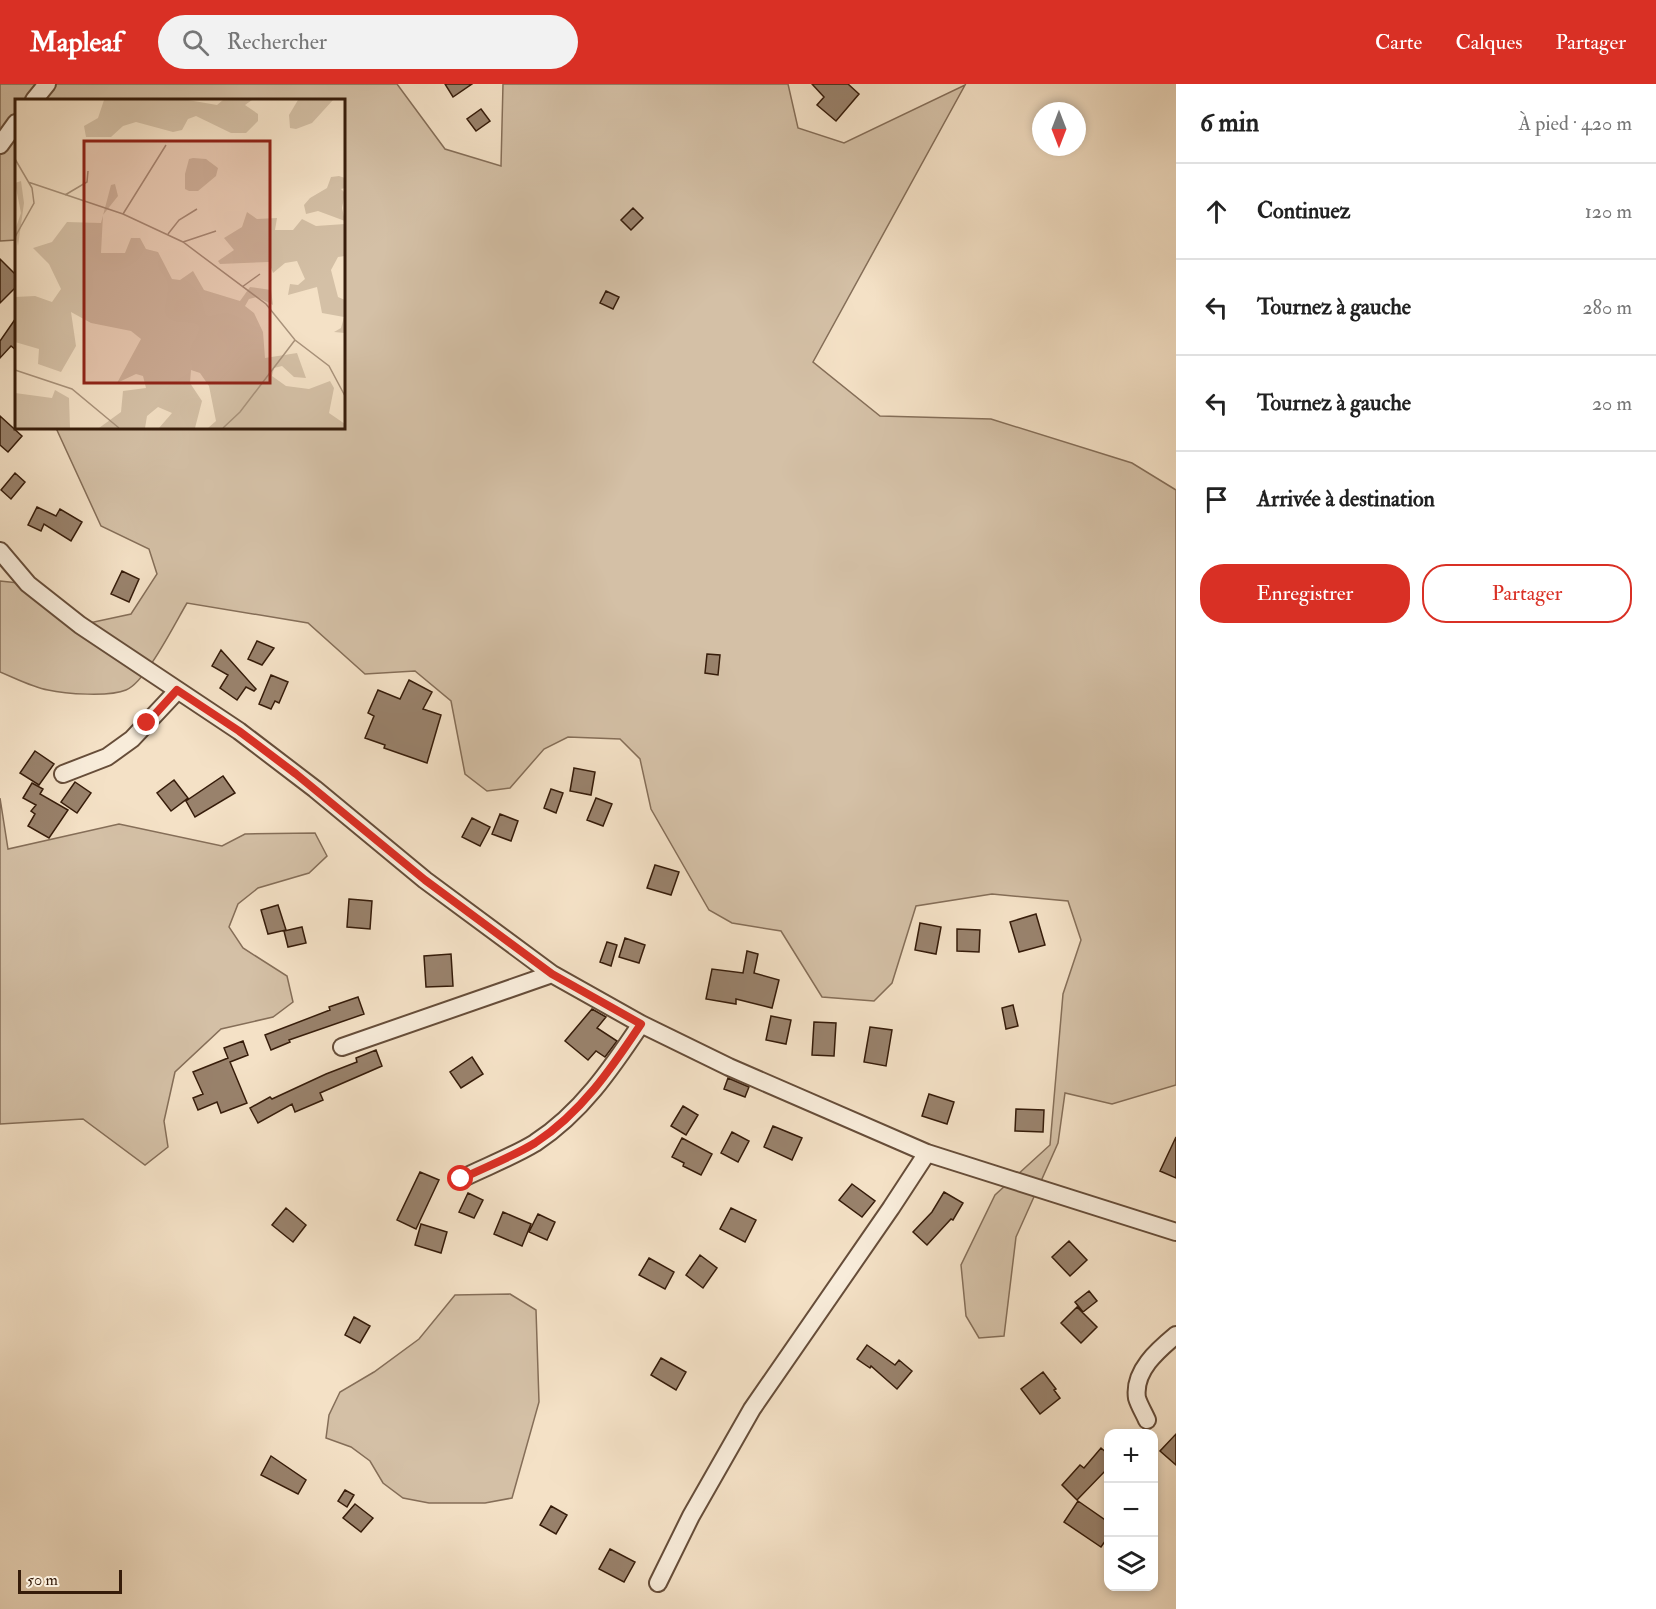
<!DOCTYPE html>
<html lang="fr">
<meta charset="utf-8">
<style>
:root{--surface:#fff;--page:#f2f2f2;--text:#222;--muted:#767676;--line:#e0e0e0;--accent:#d93025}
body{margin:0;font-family:"IM FELL Double Pica",serif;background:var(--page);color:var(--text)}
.controls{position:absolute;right:18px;bottom:18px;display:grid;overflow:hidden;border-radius:12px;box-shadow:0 3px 9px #0003}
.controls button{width:54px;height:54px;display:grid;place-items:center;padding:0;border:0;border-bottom:2px solid var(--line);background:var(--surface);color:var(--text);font:30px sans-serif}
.compass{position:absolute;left:1032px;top:18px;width:54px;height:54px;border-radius:50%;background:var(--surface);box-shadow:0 3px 9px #0003;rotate:180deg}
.scale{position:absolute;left:18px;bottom:15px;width:104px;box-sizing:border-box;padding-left:6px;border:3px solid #361c0a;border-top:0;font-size:16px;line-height:21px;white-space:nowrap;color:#361c0a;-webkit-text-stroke:4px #f8ecda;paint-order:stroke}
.stop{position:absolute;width:18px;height:18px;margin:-14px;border:4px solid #d93025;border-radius:50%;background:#fff}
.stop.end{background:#d93025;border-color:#fff;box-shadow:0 2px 6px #0008}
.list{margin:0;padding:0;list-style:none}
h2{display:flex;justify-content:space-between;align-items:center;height:78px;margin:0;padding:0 24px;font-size:26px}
h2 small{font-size:20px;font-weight:400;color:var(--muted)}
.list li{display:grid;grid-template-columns:39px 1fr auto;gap:18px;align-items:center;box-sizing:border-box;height:96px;padding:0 24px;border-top:2px solid var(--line)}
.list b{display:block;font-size:22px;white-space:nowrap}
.list em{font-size:20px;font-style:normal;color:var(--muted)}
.actions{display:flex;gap:12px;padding:18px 24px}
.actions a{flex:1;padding:14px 0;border:2px solid var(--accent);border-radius:24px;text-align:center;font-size:21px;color:var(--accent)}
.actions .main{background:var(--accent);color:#fff}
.icon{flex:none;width:33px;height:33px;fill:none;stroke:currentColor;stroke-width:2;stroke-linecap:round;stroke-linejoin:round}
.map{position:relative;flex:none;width:1176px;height:1525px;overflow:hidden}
header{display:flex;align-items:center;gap:36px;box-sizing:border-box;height:84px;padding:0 30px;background:var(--accent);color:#fff}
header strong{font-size:28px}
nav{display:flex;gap:33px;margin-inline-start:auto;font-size:21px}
.search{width:420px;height:54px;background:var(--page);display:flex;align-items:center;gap:15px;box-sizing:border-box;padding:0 21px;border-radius:33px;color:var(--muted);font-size:22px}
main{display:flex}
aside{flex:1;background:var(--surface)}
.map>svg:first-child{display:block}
.green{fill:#d4c0a6;stroke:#856e58;stroke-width:1.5}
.building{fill:#99826c;stroke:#361c0a;stroke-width:1.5}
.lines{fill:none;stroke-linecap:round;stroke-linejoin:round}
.minor-casing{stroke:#664d39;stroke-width:20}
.minor{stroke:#f8ecda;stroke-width:16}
.route{stroke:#d93025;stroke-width:8}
.inset-road{fill:none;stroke:#a8927b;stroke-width:1.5}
.view{fill:#8f2418;fill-opacity:0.15;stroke:#8f2418;stroke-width:3}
.inset-edge{fill:none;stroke:#361c0a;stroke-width:3}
</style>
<header>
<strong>Mapleaf</strong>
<div class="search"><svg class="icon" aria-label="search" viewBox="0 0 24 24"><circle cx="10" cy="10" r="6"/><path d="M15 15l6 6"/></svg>Rechercher</div>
<nav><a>Carte</a><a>Calques</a><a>Partager</a></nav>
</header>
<main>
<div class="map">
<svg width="1176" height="1525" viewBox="0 0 1176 1525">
<rect width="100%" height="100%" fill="#f4e1c6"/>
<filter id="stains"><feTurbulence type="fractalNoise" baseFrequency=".00333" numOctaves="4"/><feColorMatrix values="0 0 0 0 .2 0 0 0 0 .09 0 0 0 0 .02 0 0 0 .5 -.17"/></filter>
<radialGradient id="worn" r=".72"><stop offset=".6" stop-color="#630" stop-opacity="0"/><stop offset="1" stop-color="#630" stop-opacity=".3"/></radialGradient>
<path class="green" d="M 0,0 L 397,0 L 445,65 L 501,82 L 503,0 L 788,0 L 798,44 L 844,59 L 965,1 L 813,278 L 880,332 L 991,335 L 1132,379 L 1176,406 L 1176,1001 L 1112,1020 L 1065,1009 L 1058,1059 L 1016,1153 L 1004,1252 L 979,1254 L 966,1232 L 961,1181 L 995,1111 L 1050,1061 L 1063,910 L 1081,856 L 1068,817 L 992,810 L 916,822 L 892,899 L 874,917 L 822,913 L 781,847 L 732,839 L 709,826 L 651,725 L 640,675 L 620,655 L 568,653 L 544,665 L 510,704 L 487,707 L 465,690 L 451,617 L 415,587 L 365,590 L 308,539 L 187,519 C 175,539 146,598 126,606 C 110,613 65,610 48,606 C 32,603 15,594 0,588 L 0,497 L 28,500 L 80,541 L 131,530 L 157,490 L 149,465 L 101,442 L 56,344 L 344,344 L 344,16 L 16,16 L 16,156 L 0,157 Z
M 0,714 L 8,765 L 119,740 L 222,762 L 245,750 L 315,749 L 327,772 L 309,789 L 258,804 L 238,820 L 229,843 L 243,864 L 287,892 L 293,918 L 273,933 L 221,945 L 175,988 L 164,1037 L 168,1063 L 145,1081 L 83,1035 L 0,1040 Z
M 510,1210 L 536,1226 L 539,1318 L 512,1414 L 485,1419 L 429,1419 L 403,1414 L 383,1399 L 370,1377 L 351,1363 L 326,1354 L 329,1331 L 340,1308 L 374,1288 L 419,1255 L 455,1211 Z"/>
<path class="building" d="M 445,0 L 472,0 L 453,13 Z
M 812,0 L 848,0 L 859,10 L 836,37 L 817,21 L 824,13 Z
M 481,25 L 490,37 L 476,47 L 467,35 Z
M 633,124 L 643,134 L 631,146 L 621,136 Z
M 0,175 L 16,191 L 16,203 L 0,219 Z
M 606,207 L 619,213 L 613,225 L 600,219 Z
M 16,234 L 16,266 L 11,262 L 0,274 L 0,257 Z
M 0,332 L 22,352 L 8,368 L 0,361 Z
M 15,389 L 25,398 L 11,415 L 1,406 Z
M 37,423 L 56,432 L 60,425 L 82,438 L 71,457 L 44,440 L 41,447 L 28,441 Z
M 122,487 L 139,495 L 129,518 L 111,510 Z
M 257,557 L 274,564 L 262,581 L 248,575 Z
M 221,566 L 256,605 L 254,607 L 246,603 L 237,616 L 220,604 L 228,591 L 212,582 Z
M 707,570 L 720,571 L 718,591 L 705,589 Z
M 271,591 L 288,598 L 279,619 L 275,617 L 271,625 L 259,620 Z
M 409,596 L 432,608 L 423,625 L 441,631 L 427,679 L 384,664 L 385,661 L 365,654 L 374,632 L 368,629 L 378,606 L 400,615 Z
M 35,667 L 54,680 L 39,701 L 20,689 Z
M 574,684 L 595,688 L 591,711 L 570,707 Z
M 223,692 L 235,709 L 195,733 L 186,717 Z
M 174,696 L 188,714 L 171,727 L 157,709 Z
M 75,698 L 91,709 L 77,729 L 61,718 Z
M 32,699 L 43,705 L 40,710 L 68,726 L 49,754 L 28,742 L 35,730 L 31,727 L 36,721 L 23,714 Z
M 551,705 L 563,709 L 556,729 L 544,724 Z
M 596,714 L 612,720 L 603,742 L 587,736 Z
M 500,730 L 518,737 L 511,757 L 492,750 Z
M 472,734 L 490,743 L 480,762 L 462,753 Z
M 655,781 L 679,788 L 671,811 L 647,804 Z
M 349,815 L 372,817 L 370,845 L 347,843 Z
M 278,821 L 286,846 L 268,850 L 261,826 Z
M 1036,830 L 1045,861 L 1019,868 L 1010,838 Z
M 920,839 L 941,843 L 936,870 L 915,866 Z
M 302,843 L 306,859 L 288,863 L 284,847 Z
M 957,845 L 980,846 L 979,868 L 957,867 Z
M 625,854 L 645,861 L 639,879 L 619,873 Z
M 607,858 L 617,861 L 611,882 L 600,878 Z
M 747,867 L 758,870 L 754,889 L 779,896 L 772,924 L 736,915 L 736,920 L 706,915 L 712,885 L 743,889 Z
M 451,870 L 453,902 L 426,903 L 424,872 Z
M 358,913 L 364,930 L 289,956 L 290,958 L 271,966 L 265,951 L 330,926 L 329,923 Z
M 1013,921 L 1018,942 L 1006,945 L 1002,924 Z
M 592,925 L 606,933 L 597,944 L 617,957 L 605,973 L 596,967 L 588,976 L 565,957 Z
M 771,932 L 791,936 L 786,960 L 766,956 Z
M 814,938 L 836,939 L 834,972 L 812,971 Z
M 870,943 L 892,946 L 886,982 L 864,978 Z
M 243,957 L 248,971 L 230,978 L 247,1019 L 221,1029 L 217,1018 L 198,1026 L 193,1014 L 203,1010 L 193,988 L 228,974 L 224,964 Z
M 376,966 L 382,982 L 320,1009 L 323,1016 L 295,1028 L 292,1020 L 258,1039 L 250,1024 L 270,1013 L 272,1015 L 326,990 L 357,978 L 356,974 Z
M 472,973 L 483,990 L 461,1004 L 450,988 Z
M 728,994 L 749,1003 L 745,1013 L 724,1005 Z
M 929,1010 L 954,1018 L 947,1040 L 922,1032 Z
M 683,1022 L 698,1031 L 686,1051 L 671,1042 Z
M 1016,1025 L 1044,1026 L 1043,1048 L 1015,1047 Z
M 773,1042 L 802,1054 L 792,1076 L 764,1063 Z
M 732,1048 L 749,1057 L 738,1078 L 721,1069 Z
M 1176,1053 L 1176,1094 L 1160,1087 Z
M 682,1054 L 712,1070 L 701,1091 L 683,1082 L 684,1079 L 672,1073 Z
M 420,1088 L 439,1096 L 416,1145 L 397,1136 Z
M 852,1100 L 875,1117 L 862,1133 L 839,1116 Z
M 944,1108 L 963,1119 L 953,1136 L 951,1135 L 927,1161 L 913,1148 L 932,1128 Z
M 468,1109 L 483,1116 L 474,1134 L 459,1128 Z
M 286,1124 L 306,1141 L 293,1158 L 272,1141 Z
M 731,1124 L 756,1136 L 745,1158 L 720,1145 Z
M 503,1128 L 531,1140 L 522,1162 L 494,1150 Z
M 538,1130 L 555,1138 L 547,1156 L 529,1148 Z
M 421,1140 L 447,1148 L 441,1169 L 415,1161 Z
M 1069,1157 L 1087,1176 L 1070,1192 L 1052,1173 Z
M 700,1171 L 717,1184 L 703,1204 L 686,1191 Z
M 649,1174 L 674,1188 L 665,1205 L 639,1191 Z
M 1089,1207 L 1097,1217 L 1083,1228 L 1075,1218 Z
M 1077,1223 L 1097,1243 L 1081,1259 L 1061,1239 Z
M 354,1233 L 370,1242 L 360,1259 L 345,1251 Z
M 867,1261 L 895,1281 L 899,1276 L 912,1287 L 897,1305 L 871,1282 L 870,1284 L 857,1275 Z
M 661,1274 L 686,1288 L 676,1306 L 651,1291 Z
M 1043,1288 L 1056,1305 L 1054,1306 L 1060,1314 L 1040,1330 L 1021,1305 Z
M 1176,1350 L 1176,1381 L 1160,1367 Z
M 1101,1364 L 1108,1370 L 1108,1384 L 1077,1416 L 1062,1401 L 1080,1381 L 1084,1384 Z
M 271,1372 L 306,1396 L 298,1410 L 261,1391 Z
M 345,1406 L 354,1411 L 347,1423 L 338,1417 Z
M 1078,1417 L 1108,1438 L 1108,1453 L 1101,1463 L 1064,1438 Z
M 355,1420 L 373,1434 L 361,1448 L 343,1434 Z
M 551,1422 L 567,1431 L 556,1450 L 540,1441 Z
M 610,1465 L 635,1478 L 624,1498 L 599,1485 Z"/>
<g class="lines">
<g class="minor-casing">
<path id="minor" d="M 34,16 L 47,0
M 0,61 L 16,39
M 0,467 L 28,500 L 80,541 L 239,647 L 315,705 L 425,796 L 552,890 L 641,940 L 729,983 L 927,1069 L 1176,1148
M 63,690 L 107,673 L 132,655 L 177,607
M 342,963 L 552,890
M 461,1095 C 485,1083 512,1073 535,1059 C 581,1029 611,985 641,940
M 1147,1336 C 1144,1329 1139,1321 1137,1314 C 1133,1287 1158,1266 1176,1251
M 658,1499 L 691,1432 L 752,1325 L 891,1124 L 927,1069"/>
</g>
<use href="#minor" class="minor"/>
</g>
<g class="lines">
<path class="route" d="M 147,639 L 177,606 L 239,647 L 296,690 L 425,796 L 552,890 L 641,940 C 611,985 581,1029 535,1059 C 512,1073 485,1083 461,1095"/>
</g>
<g transform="translate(15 15)">
<rect width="330" height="330" fill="#f4e1c6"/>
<path d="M 89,1 L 173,1 L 202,6 L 208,1 L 237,1 L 230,6 L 243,15 L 243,22 L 231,34 L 216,34 L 181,17 L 173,20 L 167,31 L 158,33 L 121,23 L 108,27 L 96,38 L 71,38 L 69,27 L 83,19 ZM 283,1 L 318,1 L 297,24 L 281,30 L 275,29 L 274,16 ZM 178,59 L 191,60 L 203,69 L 201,77 L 183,92 L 174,92 L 170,90 L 170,75 L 174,60 ZM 324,77 L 330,79 L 330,89 L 326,90 L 330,94 L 327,109 L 330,122 L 303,112 L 291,115 L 289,106 L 295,99 L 312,89 L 316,78 ZM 6,82 L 9,104 L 3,147 L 0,131 L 6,114 L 0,84 ZM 100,85 L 103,97 L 88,116 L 86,154 L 110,154 L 116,139 L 125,139 L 131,150 L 143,153 L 157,180 L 165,181 L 178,172 L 189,191 L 225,202 L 235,188 L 256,191 L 258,206 L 242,198 L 234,200 L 230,207 L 239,214 L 248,233 L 250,259 L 282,254 L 291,279 L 279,278 L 267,267 L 259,269 L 257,277 L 271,287 L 294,290 L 315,282 L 319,289 L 314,314 L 330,325 L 330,329 L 193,329 L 201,322 L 194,287 L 185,274 L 176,271 L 175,284 L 187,302 L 180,329 L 144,329 L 157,314 L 143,308 L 132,317 L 130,329 L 84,329 L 106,313 L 108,292 L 131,289 L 128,277 L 121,275 L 102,284 L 126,240 L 116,232 L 76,224 L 56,213 L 61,247 L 46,273 L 23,265 L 24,250 L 0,243 L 0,198 L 20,197 L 37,203 L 46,190 L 34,165 L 18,149 L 37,143 L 52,123 L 86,124 L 96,86 ZM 232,113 L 242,120 L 262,119 L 260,131 L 278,131 L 287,120 L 301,127 L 330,125 L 330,157 L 323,158 L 316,171 L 323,198 L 330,201 L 330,234 L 319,233 L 326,229 L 329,218 L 307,214 L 302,188 L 273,196 L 275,185 L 283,186 L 290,180 L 282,162 L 270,164 L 258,174 L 254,163 L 205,165 L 203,162 L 219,151 L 209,139 L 227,128 ZM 40,291 L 54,299 L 55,329 L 0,329 L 0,294 L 37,299 Z" fill="#d4c0a6"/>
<path class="inset-road" d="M 0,60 L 17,89 L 19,104 L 0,138M 13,83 L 108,115 L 168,143 L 251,205 L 280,241 L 314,267 L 330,297M 50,96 L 72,83 L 73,72M 108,115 L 151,46M 153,135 L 164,121 L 182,110M 168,143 L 201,132M 227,188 L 245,175M 0,271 L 57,290 L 104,329M 208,329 L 225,313 L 280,241"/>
<path class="view" d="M 69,42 L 255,42 L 255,284 L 69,284 Z"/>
<rect width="330" height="330" class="inset-edge"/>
</g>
<rect width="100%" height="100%" filter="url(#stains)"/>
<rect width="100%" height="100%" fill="url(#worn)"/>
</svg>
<div class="controls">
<button>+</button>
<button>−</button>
<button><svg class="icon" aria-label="layers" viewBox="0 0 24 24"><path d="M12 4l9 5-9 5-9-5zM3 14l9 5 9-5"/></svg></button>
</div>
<svg class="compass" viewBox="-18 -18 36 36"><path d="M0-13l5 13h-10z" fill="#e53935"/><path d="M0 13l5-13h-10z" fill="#767676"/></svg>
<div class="scale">50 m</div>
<div class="stop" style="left:461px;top:1095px"></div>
<div class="stop end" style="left:147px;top:639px"></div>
</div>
<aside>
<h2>6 min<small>À pied · 420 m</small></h2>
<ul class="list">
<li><svg class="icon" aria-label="ahead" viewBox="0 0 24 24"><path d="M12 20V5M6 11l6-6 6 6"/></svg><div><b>Continuez</b></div><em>120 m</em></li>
<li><svg class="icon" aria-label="left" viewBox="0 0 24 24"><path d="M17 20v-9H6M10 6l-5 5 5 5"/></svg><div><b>Tournez à gauche</b></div><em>280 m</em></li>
<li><svg class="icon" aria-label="left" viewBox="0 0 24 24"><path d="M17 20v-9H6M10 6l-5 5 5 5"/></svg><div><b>Tournez à gauche</b></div><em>20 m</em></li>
<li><svg class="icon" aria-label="arrive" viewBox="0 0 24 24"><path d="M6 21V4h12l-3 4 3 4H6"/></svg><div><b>Arrivée à destination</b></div></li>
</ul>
<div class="actions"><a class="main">Enregistrer</a><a>Partager</a></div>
</aside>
</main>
